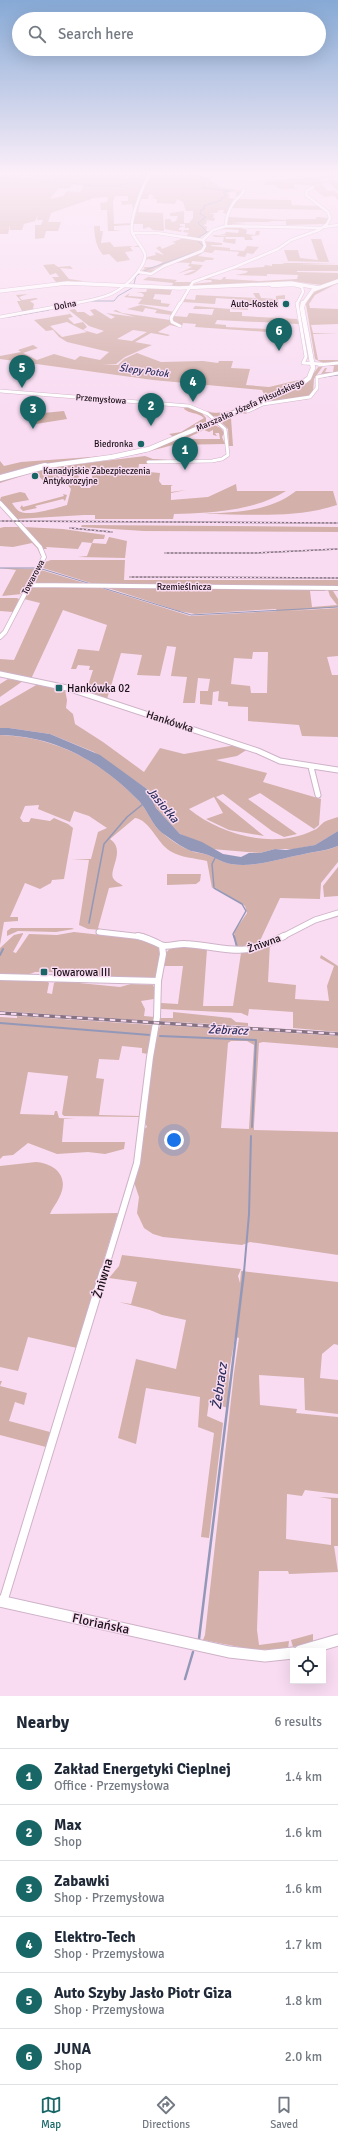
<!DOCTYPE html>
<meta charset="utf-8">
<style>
:root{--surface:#fff;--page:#f2f2f3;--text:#1f2937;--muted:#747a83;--line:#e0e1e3;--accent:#186666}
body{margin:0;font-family:Signika,sans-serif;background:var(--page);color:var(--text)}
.controls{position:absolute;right:12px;bottom:12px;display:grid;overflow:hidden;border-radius:0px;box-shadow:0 4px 16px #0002}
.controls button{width:36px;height:36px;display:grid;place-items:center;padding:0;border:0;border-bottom:1px solid var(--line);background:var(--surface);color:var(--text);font:20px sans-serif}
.you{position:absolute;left:174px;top:1140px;width:14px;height:14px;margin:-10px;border:3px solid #fff;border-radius:50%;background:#1a73e8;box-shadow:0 0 0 6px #1a73e833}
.badge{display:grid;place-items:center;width:26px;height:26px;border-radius:50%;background:var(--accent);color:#fff;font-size:13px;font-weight:700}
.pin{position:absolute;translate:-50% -33px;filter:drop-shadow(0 1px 2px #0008)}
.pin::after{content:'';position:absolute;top:21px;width:14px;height:12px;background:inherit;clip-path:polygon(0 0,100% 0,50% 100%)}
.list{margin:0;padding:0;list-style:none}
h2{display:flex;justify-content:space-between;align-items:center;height:52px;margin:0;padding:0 16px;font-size:17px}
h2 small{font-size:13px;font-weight:400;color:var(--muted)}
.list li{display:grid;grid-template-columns:26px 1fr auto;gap:12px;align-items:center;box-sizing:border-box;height:56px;padding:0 16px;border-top:1px solid var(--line)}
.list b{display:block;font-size:15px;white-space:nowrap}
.list p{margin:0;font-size:13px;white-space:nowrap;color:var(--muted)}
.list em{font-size:13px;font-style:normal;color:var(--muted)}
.icon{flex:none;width:22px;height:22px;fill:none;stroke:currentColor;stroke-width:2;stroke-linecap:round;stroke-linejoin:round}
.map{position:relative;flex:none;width:338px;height:1696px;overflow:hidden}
.search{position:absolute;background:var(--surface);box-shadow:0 4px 16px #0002;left:12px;right:12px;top:12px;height:44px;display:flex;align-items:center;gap:10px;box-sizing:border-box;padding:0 14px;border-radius:22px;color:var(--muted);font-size:15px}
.sheet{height:388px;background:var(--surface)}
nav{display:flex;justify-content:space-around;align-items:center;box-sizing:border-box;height:56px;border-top:1px solid var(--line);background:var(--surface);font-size:11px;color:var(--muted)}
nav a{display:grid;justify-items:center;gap:2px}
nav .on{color:var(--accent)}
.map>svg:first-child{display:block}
.green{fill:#d3b0aa;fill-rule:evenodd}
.water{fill:#9498b8}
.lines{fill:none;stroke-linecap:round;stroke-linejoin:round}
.stream-far3{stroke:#9498b8;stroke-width:1}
.stream-far2{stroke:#9498b8;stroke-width:1.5}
.stream-far1{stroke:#9498b8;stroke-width:2}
.stream{stroke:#9498b8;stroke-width:2.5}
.street-far5-casing{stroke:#ceb3c8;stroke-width:3.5}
.street-far4-casing{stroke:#ceb3c8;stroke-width:4}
.street-far3-casing{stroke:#ceb3c8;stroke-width:5.5}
.street-far2-casing{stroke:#ceb3c8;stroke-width:7}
.street-far1-casing{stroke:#ceb3c8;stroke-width:8}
.street-casing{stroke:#ceb3c8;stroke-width:10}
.secondary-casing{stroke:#ceb3c8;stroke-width:13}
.primary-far2-casing{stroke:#ceb3c8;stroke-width:4.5}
.primary-far1-casing{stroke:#ceb3c8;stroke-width:5.5}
.primary-casing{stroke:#ceb3c8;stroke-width:8}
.street-far5{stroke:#fff;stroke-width:2.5}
.street-far4{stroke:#fff;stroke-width:3}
.street-far3{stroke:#fff;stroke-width:4}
.street-far2{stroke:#fff;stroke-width:5}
.street-far1{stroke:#fff;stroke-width:6}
.street{stroke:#fff;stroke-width:8}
.secondary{stroke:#fff;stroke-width:11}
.primary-far2{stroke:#fff;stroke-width:3.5}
.primary-far1{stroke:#fff;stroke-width:4.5}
.primary{stroke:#fff;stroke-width:6}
.rail-far1-casing{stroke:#857381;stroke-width:1.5}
.rail-casing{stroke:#857381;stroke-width:3.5}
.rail-far1{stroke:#f9dcf2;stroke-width:1;stroke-dasharray:2;stroke-linecap:butt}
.rail{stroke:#f9dcf2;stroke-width:2;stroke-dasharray:5.5;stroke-linecap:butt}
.poi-dot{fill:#186666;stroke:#f9dcf2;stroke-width:1.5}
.labels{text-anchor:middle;stroke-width:3;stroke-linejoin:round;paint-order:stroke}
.far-poi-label{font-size:9px;fill:#1a1118;stroke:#f9dcf2;text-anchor:end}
.far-street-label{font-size:9px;fill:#1a1118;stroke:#f9dcf2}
.far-water-label{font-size:10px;font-style:italic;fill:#2d305c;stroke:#f9dcf2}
.poi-label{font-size:11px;fill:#1a1118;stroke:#f9dcf2;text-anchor:start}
.street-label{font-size:11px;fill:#1a1118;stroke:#f9dcf2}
.water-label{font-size:12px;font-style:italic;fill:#2d305c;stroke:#f9dcf2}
.near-street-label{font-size:13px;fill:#1a1118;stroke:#f9dcf2}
.near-water-label{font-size:14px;font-style:italic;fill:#2d305c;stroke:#f9dcf2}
</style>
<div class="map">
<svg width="338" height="1696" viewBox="0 0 338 1696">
<rect width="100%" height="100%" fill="#f9dcf2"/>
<path class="green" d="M 0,175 L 198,175 L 209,178 L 219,187 L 243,191 L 240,196 L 235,196 L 237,191 L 227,193 L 230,195 L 228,198 L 236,199 L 228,214 L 223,213 L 224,210 L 219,210 L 217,213 L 209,213 L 214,214 L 213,218 L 215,218 L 214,221 L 207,220 L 206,224 L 203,225 L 207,227 L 206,231 L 210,231 L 198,239 L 202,240 L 204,247 L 200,252 L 203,251 L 206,246 L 204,241 L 222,243 L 222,245 L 211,245 L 211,246 L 230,248 L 230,250 L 244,251 L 247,246 L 259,247 L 253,254 L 247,253 L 245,257 L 237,256 L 239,252 L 215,250 L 212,253 L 225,255 L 204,252 L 198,256 L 214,258 L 213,260 L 206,260 L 203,262 L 192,261 L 191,264 L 203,265 C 198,271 193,276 183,275 L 196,270 L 189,270 L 177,274 L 192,267 L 188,266 L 190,263 C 174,261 165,264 151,270 L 157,269 L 149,274 L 140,272 L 145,268 L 143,267 L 155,267 L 163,262 L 148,259 L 145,261 L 147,257 L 156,255 L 155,252 L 164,255 L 156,248 L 160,246 L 162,249 L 176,243 L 172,242 L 184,238 L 189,233 L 183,232 L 184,230 L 189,230 L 189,228 L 185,228 L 185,224 L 180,224 L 180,226 L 184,226 L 179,228 L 179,230 L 182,230 L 181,232 L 165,229 L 165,219 L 170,219 L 172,222 L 176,221 L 178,216 L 170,216 L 170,213 L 184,211 L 184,223 L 189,223 L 193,218 L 193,211 L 186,211 L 183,202 L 177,199 L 175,204 L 157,203 L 157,199 L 154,199 L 154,195 L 151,202 L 153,195 L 149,194 L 148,199 L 141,199 L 138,212 L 163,213 L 164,231 L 153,230 L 149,227 L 143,229 L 143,224 L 133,224 L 143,188 L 138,196 L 135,210 L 133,210 L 132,204 L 122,205 L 121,201 L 128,201 L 128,196 L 115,196 L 113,202 L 114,224 L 132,223 L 131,225 L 114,226 L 114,230 L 121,231 L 108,231 L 107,210 L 101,210 L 100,203 L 107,202 L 108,197 L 94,198 L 51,213 L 48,222 L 61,222 L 58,231 L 46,231 L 44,238 L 35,239 L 35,225 L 41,225 L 43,220 L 37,220 L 38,215 L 35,221 L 24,224 L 22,230 L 10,230 L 10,225 L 8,234 L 0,234 ZM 73,184 L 84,186 L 80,192 L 67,191 L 63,196 L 50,199 L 59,188 L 69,189 Z
M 338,175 L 338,177 L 318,179 L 321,181 L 338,180 L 336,181 L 338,183 L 338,191 L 328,182 L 315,186 L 294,184 L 294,188 L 299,189 L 280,189 L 275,185 L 265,185 L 264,181 Z
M 321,184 L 328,191 L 334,190 L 338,194 L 338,200 L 334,196 L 324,197 L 313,188 Z
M 237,199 L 291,200 L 292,205 L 318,206 L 328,212 L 323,210 L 232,208 Z
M 228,216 L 229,217 L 286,220 L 287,219 L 316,219 L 316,217 L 329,218 L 327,223 L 321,227 L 325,224 L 286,225 L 286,221 L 272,221 L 268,222 L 229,222 L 246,223 L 232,224 L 232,225 L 247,230 L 246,234 L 255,235 L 256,231 L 260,231 L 259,235 L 251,236 L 253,240 L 245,240 L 244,237 L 225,237 L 226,239 L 236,239 L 235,244 L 223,242 L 224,237 L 215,237 L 212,235 L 228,236 L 220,234 L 225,234 L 226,232 L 238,233 L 239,230 L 224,229 L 220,231 L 226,227 L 225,222 Z
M 94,226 L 100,226 L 100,231 L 103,231 L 101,243 L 110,242 L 114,247 L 131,246 L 133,247 L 139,245 L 140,247 L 130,247 L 133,251 L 125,252 L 130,260 L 117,262 L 109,254 L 103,255 C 95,245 95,237 94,226 Z
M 311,239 L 321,239 L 329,262 L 278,261 L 288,261 L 284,250 L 298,250 L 300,258 L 318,260 Z
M 282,263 L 338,263 L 296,264 L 338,265 L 338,271 L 297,271 L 297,272 L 338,273 L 338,280 L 321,285 L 291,281 L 199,286 L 192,284 L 212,282 L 211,280 L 197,280 L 206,278 L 221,280 L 224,277 L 226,277 L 225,279 L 260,281 L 297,279 L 298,275 L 267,274 L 267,276 L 235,275 L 246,273 L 248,271 L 231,269 L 264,267 L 265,265 L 272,266 L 272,264 L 285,264 Z
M 54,264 L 58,267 L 70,266 L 73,269 L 60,268 L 69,279 L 83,281 L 56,282 L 52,277 L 59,277 L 56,273 L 50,275 L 43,265 Z
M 148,277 L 177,280 L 175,282 L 192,282 L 190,286 L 172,286 L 173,283 L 143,280 Z
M 338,283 L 315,295 L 309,304 L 310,308 L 338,309 L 338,324 L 311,325 L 313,333 L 338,334 L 313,334 L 318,360 L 338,360 L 338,362 L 326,362 L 335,363 L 321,362 L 315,359 L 306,304 C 311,290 325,286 338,283 Z
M 137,288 L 186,289 L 187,290 L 172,290 L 170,295 L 155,294 L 153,299 L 161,300 L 161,303 L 170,304 L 168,307 L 138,304 L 142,299 L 124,297 L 130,293 L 128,296 L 143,297 L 144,295 L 142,293 L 136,292 L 146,292 L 147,289 Z
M 188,291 L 188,295 L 196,295 L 256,298 L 253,293 L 259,293 L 261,298 L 276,299 L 276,296 L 285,295 L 285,299 L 278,299 L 279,307 L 248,307 L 248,310 L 231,309 L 232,306 L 247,306 L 247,300 L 216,298 L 215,304 L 183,302 L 186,296 L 185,299 L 195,300 L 196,295 L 186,295 Z
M 28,294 L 19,297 L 22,300 L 36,298 L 38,299 L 30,301 L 34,304 L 33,308 L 35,310 L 23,313 L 17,301 L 21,301 L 16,295 Z
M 141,305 L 174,312 L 172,315 L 155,313 L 157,310 L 145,308 L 143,312 L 127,309 Z
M 195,306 L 230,309 L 230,312 L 242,312 L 242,316 L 297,319 L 299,324 L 217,320 L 215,324 L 226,325 L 226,327 L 267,329 L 267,332 L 195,327 L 196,324 L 183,323 L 182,326 L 173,322 L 173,316 L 187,317 L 189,313 L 212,315 L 214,309 L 193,309 Z
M 64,307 L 73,317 L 68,318 L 74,324 L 83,322 L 87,327 L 83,330 L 97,334 L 104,331 L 89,326 L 69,310 L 75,309 L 77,312 L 84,312 L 90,316 L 94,315 L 90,310 L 95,309 L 111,319 L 115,317 L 106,313 L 135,317 L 113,311 L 116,310 L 122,313 L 170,320 L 179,327 L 170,325 L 158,332 L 170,335 L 168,336 L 151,333 L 135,342 L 152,345 L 125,357 L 116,364 L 102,364 L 118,365 L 124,359 L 137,353 L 161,362 L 203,361 L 218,363 L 219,361 L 233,361 L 231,368 L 250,369 L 246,385 L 269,387 L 303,379 L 302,380 L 309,374 L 299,383 L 218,417 L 213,416 L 207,411 C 223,418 249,403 265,396 L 262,390 L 153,380 L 0,359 L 0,356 L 21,352 L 18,350 L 33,345 L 38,348 L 23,353 L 37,360 L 54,354 L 75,360 L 80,356 L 100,360 L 109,352 L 67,342 L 59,337 L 53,330 L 46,331 L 34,320 L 70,314 ZM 67,322 L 87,332 L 62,337 L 50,326 ZM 133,330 L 147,332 L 132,341 L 117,339 Z
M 338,364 L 338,372 L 323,374 L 321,374 L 325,368 L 327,368 L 325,372 L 333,372 L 334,366 L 323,366 L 314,379 L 313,392 L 308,396 C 288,400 262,400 245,412 L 247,414 L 242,413 L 231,418 L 233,446 L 229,446 L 228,429 L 222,423 L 227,418 L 308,381 L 319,366 Z
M 185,407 L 200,411 L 206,418 L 206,422 L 209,421 L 174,437 L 169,434 L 181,432 L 204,418 C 197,412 190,414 184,409 Z
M 64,411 L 67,419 L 36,424 L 33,414 Z
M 210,425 C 215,425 221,426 224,433 L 222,437 L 225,444 L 173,445 L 135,455 ZM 204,430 L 209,432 L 213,430 L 213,435 L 217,436 L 215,433 L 219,433 L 220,439 L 185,439 Z
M 104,456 L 36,465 L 0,476 L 3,474 L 0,475 L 0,461 L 4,466 L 21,462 Z
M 145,456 L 153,459 L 169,459 L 155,460 L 154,464 L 139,464 L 138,471 L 160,473 L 159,481 L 162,485 L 173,485 L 171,486 L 171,492 L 186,490 L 171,493 L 171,500 L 208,497 L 236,484 L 237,491 L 286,491 C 254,511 211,513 174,514 L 173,519 L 95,519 L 95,515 L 84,515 L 17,519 L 0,500 L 1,497 L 20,492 L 25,493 L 29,500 L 12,503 C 14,506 17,511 21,512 C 29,516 57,508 67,505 L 71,489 L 64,480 L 66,479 L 69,482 L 73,481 L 73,479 L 69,476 L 62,476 L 55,467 ZM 78,471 L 95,471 L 92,475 L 93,484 L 90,488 L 81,488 L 81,484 L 77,484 L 79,479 Z
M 52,466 L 60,479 L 58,482 L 47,484 L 34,472 L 0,483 L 0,480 Z
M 296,491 L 333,491 L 337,505 C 294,519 248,514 204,514 C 236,512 269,512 296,491 Z
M 63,494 L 67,495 L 65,501 L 63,499 L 35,506 L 37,508 L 23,511 L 20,508 L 22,505 L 23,507 L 64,496 Z
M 82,525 L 338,527 L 338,532 L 144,531 L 81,527 Z
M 0,527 L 21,527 L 39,549 L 41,556 L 37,548 L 32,543 L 13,547 L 0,546 L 0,528 L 4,528 Z
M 24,527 L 63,529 L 105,535 L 104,539 L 94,539 L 92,543 L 82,542 L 78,549 L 46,547 L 47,549 L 43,549 Z
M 109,537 L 127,541 L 125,558 L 78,557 L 87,556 L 92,543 L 106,544 Z
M 51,560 L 125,560 L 124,580 L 338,580 L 338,586 L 97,585 L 43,568 L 45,562 Z
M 0,568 L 37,569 L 22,594 L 2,596 L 16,570 Z
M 41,570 L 91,585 L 37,584 L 35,581 Z
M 32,588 L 101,588 L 190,616 L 277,611 L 276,609 L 195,614 L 179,611 L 108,588 L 325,590 L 325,591 L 310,591 L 312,607 L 337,605 L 330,596 L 328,590 L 338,589 L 338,591 L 333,591 L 338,599 L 338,607 L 288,611 L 338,608 L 338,656 L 327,657 L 332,675 L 338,675 L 338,737 L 302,736 L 299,725 L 248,721 L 248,707 L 228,706 L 228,702 L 218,701 L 219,691 L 213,692 L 212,705 L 200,704 L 200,691 L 208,691 L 210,679 L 198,678 L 195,703 L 183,703 L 187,677 L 171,676 L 176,647 L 167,646 L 160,676 L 137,675 L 142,655 L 121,653 L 107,699 L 86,692 L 93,670 L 89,670 L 90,666 L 78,665 L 76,669 L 71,669 L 78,649 L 99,651 L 107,625 L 63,610 L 31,679 L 0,673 L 0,659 L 14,660 L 40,603 L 24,599 L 29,589 ZM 253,652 L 268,652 L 267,693 L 251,693 L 250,686 L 231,684 L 234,658 L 252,659 Z
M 0,598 L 17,598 L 19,599 L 13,612 L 0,611 Z
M 8,679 L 23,681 L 0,697 L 0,684 Z
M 38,684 L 65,690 L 67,700 L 66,708 L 73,714 L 75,724 L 103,742 L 144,772 L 160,748 L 184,754 L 236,745 L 248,749 L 237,756 L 216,760 L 267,773 L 263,782 L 321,799 L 319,825 L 314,829 L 260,793 L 248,799 L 297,834 L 284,837 L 272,831 L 223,794 L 216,797 L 264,836 L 229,830 L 206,819 L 223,813 L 214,797 L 189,809 C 221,835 274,850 314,830 C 318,829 320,825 324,822 C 328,820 334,818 338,817 L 338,831 L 315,845 L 295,849 L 275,849 L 260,853 L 212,849 L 180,834 L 156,808 L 147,789 L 94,752 L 50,734 L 9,728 L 0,728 L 0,706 Z
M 0,735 C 57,737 100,761 139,801 C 148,811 152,825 162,833 C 171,840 181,847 191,851 C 196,853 203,853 208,855 C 216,858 223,863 231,864 C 254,868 278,859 300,855 C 315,851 324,852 338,846 L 338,862 L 321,883 L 320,899 L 280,898 L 258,945 L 236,948 L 234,932 L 247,913 L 245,906 L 214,887 L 212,888 L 207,861 C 195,858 181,858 170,851 C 157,843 150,820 135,818 L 110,839 C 126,850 109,869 113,878 C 115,882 120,883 123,886 L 109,888 L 98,928 L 101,930 L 88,929 L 79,925 L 89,860 L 71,859 L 91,859 L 98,832 L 107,828 L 89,816 L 74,811 L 70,822 L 38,809 L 39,805 L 25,806 L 20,818 L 23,822 L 29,822 L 31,818 L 50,821 L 54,818 L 68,824 L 73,828 L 64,879 L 52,880 L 51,883 L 40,889 L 25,883 L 10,917 L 18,917 L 18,921 L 4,922 L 0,945 Z
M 338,867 L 338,896 L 324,897 L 323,886 Z
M 167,874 L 201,874 L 200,881 L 196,884 L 167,885 Z
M 11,928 L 72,928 L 74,929 L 56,932 L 18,931 L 7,936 L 7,931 Z
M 74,932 L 146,940 L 161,948 L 156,978 L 72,976 L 51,972 L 35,972 L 25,976 L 0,974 L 0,948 L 14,935 L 23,933 L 23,934 L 13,952 L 16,953 L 29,934 L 57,935 Z
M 270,943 L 268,982 L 296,985 L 295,999 L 329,1001 L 327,986 L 334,966 L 320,958 L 321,955 L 338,966 L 338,1032 L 293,1028 L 293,1012 L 249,1009 L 248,1016 L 241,1013 L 161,1009 L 161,1003 L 178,1004 L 183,966 L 163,966 L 166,953 L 172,946 L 207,949 L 203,1006 L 233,1006 L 241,953 L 256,950 Z
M 3,980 L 47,981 L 49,983 L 47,993 L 52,994 L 54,983 L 57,981 L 79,982 L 79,983 L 120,987 L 131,984 L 153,985 L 155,989 L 154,999 L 141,1001 L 145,1009 L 144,1016 L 155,1017 L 155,1021 L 0,1011 L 0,981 Z
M 173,1012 L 231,1018 L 236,1022 L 248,1023 L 248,1026 L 159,1021 L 159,1018 L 173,1018 Z
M 17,1016 L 154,1025 L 148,1054 L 142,1053 L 142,1048 L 122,1046 L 119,1060 L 99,1059 L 96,1078 L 104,1079 L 99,1115 L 139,1116 L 142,1093 L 139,1117 L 64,1116 L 62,1114 L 68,1076 L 28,1072 L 20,1114 L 54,1115 L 55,1111 L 57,1111 L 59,1118 L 75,1119 L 64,1119 L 62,1142 L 125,1142 L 124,1149 L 105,1154 L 88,1152 L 57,1154 L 28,1143 L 13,1155 L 3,1156 L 0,1159 L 0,1017 L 17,1018 Z
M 161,1025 L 338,1036 L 338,1048 L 263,1042 L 259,1043 L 254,1125 L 254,1130 L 338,1132 L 338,1255 L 250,1242 L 242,1245 L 163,1237 L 153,1234 L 144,1228 L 137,1213 L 139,1197 L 134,1182 L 141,1156 L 144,1129 L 147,1127 L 145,1123 C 147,1109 154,1031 161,1025 ZM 231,1041 L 247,1041 L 254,1045 L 249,1129 L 221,1128 L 228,1043 Z
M 36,1162 C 56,1164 70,1177 59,1198 C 57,1203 52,1208 50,1214 L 118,1213 L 77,1348 L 28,1337 L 18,1371 L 0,1367 L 0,1166 Z
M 122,1255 L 241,1269 L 238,1276 L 240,1283 L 241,1271 L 338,1282 L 338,1345 L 334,1344 L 322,1354 L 320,1378 L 338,1380 L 338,1414 L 305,1410 L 304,1378 L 259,1375 L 260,1405 L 297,1409 L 296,1413 L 338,1417 L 338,1494 L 305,1490 L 302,1496 L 287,1494 L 286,1539 L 331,1545 L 331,1499 L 319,1497 L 338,1498 L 338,1546 L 334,1546 L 338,1572 L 289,1574 L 288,1571 L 259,1571 L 257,1630 L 259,1645 L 289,1641 L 288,1649 L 255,1650 L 203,1640 L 205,1635 L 234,1373 L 239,1338 L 235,1337 L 229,1372 L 228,1408 L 209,1402 L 207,1416 L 223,1423 L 209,1538 L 201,1537 L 214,1433 L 198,1427 L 200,1397 L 146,1388 L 136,1444 L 118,1438 L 136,1359 L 176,1369 L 186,1320 L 162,1315 L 150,1310 L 119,1302 L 131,1304 L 137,1282 L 109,1278 L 119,1266 Z
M 0,1381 L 2,1381 L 0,1386 L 27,1393 L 24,1405 L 15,1402 L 9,1421 L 50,1432 L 46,1447 L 0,1435 Z
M 313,1634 L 313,1642 L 293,1647 L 291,1640 Z"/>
<path class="water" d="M 0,728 L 9,728 L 50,734 L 100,755 L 147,789 L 156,808 L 180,834 L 202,842 L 223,854 L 241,857 L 249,853 L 260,853 L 275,849 L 286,850 L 315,845 L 338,831 L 338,846 C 322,852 315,851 300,855 C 278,859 253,868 231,864 C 223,863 216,858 208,855 C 203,853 196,852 191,851 C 181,847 171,839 162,833 C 152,825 148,811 139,801 C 101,762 56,736 0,735 Z"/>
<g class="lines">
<path class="stream-far3" d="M 190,175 L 204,178 L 205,184 L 202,188 L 230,191 L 223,192 L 226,196 L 221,198 L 222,200 L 204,206 L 204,209 L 201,210 L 200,214 L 206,217 L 198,223 L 207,232 L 196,239 L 203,246
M 0,177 L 78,184
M 83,185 C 108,187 131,186 154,175
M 134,284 L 136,276 L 148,269 L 193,253
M 91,301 L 114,301 L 118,296 L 132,288
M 9,317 L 49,310
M 324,377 L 338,375
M 0,568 L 37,568
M 42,569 L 91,584
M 103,588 L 191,615 L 338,607"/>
<path class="stream-far2" d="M 215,858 L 212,864 L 214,888 L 242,904 L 246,911 L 233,934 L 234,937
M 89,923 L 104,844 L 127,817 L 143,804"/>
<path class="stream-far1" d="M 234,936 L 237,947
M 0,955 L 3,949
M 0,1023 L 150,1035
M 160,1036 L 256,1040 L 252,1127
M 244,1272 L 249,1214 L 251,1136"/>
<path class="stream" d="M 199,1639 L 244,1271
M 185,1679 L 193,1652"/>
<g class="street-far5-casing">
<path id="street-far5" d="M 226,226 L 321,228
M 324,227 L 338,225
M 132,233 L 157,233 L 203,240
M 138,272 L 151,274 L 164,266 L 202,251 L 205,246 L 203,240 L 213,230 L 226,226 C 225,219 230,208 234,202 C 238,197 242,196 244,190
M 269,284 L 272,286 L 294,285 L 302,287 L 303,292 L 297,304
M 72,304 C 100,298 118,297 137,273 C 141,267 146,261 145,254 C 142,246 135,240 132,232 C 129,220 143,186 149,175
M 180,304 L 193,282 L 235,267 L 278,249 L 291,240 L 319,230 L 327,224 L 330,218 L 328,212 L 306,195 L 307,191 L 313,187"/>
</g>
<g class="street-far4-casing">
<path id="street-far4" d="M 297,303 L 306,357 L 303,363 L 322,364
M 0,317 L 77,303
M 180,326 L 172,322 L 171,318 L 180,303
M 319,365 L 338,363
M 0,391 L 189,406 L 208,414 L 225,429 L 228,455 L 222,459 L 212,461 L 148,462
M 248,411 L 263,404 L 310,397 L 317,388 L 317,377 L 338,373"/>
</g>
<g class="street-far3-casing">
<path id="street-far3" d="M 0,503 L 40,547 L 44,557 L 5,632 L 0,637
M 30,585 L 338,588"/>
</g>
<g class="street-far2-casing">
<path id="street-far2" d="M 0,674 L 67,688 L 258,751 L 280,761 L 338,770
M 311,767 L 318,795
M 99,932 L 143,937
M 282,937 L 315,920 L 338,913"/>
</g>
<g class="street-far1-casing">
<path id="street-far1" d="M 138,936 C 147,938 153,941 161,945 C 166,948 179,943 185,944 C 230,947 240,959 284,936
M 0,977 L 158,981
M 104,1272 L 137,1163 L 150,1057 L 157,1017 L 158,981 L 163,954 L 162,946"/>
</g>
<g class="street-casing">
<path id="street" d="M 3,1602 L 104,1271"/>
</g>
<g class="secondary-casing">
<path id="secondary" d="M 0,1601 L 229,1652 L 265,1656 L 293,1653
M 300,1651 L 338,1640"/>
</g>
<g class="primary-far2-casing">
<path id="primary-far2" d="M 0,291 L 67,283 L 179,288 L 291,283 L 319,288
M 303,304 L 313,290 L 338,281"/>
</g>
<g class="primary-far1-casing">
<path id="primary-far1" d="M 39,467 L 112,457 L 149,449 L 300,385 L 309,378 L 313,368 L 302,308 L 303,303"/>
</g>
<g class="primary-casing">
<path id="primary" d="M 0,478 L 45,466"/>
</g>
<use href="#street-far5" class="street-far5"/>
<use href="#street-far4" class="street-far4"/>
<use href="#street-far3" class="street-far3"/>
<use href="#street-far2" class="street-far2"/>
<use href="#street-far1" class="street-far1"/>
<use href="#street" class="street"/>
<use href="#secondary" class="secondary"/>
<use href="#primary-far2" class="primary-far2"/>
<use href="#primary-far1" class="primary-far1"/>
<use href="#primary" class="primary"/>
<g class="rail-far1-casing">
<path id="rail-far1" d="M 0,521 L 338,523
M 70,528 L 112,532
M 165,553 L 255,553 L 338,549
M 130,577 L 338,578"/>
</g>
<g class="rail-casing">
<path id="rail" d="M 0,1013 L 338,1034"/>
</g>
<use href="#rail-far1" class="rail-far1"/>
<use href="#rail" class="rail"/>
</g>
<linearGradient id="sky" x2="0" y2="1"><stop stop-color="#86a9d5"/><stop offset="0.42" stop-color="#fceff9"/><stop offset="1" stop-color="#fceff9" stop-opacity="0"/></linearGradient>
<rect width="338" height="412" fill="url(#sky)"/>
<g class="poi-dot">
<circle cx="286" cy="304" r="4"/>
<circle cx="141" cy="444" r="4"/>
<circle cx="35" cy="476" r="4"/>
<rect x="55" y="684" width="8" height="8" rx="2"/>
<rect x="40" y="968" width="8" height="8" rx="2"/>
</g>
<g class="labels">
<g class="far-poi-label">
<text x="278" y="307">Auto-Kostek</text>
<text x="133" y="447">Biedronka</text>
<text x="43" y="474" text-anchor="start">Kanadyjskie Zabezpieczenia<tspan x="43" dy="10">Antykorozyjne</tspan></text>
</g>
<g class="far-street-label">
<text transform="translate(65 305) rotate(-11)" y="3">Dolna</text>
<text transform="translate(101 399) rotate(4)" y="3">Przemysłowa</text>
<text transform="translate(250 405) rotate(-24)" y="3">Marszałka Józefa Piłsudskiego</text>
<text transform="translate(33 577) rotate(-62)" y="3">Towarowa</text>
<text x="184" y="590">Rzemieślnicza</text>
</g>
<g class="far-water-label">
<text transform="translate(144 370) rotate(7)" y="4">Ślepy Potok</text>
</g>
<g class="poi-label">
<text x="67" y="692">Hankówka 02</text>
<text x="52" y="976">Towarowa III</text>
</g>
<g class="street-label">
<text transform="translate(170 721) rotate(18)" y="4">Hankówka</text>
<text transform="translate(264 943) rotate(-20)" y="4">Żniwna</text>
</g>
<g class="water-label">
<text transform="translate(163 805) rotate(50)" y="4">Jasiołka</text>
<text transform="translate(228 1030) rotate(2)" y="4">Żebracz</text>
</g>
<g class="near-street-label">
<text transform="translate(102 1278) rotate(-73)" y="5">Żniwna</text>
<text transform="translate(101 1623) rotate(12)" y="5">Floriańska</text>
</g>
<g class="near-water-label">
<text transform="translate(219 1386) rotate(-82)" y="5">Żebracz</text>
</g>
</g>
</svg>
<div class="controls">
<button><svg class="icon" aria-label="locate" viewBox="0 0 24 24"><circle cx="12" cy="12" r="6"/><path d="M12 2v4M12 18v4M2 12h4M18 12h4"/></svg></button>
</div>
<div class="you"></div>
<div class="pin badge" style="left:185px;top:470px">1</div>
<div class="pin badge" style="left:151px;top:426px">2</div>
<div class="pin badge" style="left:33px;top:429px">3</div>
<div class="pin badge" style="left:193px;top:402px">4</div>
<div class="pin badge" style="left:22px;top:388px">5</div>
<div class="pin badge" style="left:279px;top:351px">6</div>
<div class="search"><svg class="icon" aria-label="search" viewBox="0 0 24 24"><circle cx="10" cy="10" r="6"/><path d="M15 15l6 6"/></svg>Search here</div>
</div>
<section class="sheet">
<h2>Nearby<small>6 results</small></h2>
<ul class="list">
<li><span class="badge">1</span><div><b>Zakład Energetyki Cieplnej</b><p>Office · Przemysłowa</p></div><em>1.4 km</em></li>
<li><span class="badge">2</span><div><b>Max</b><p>Shop</p></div><em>1.6 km</em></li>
<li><span class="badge">3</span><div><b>Zabawki</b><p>Shop · Przemysłowa</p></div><em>1.6 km</em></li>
<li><span class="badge">4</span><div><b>Elektro-Tech</b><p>Shop · Przemysłowa</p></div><em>1.7 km</em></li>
<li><span class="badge">5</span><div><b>Auto Szyby Jasło Piotr Giza</b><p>Shop · Przemysłowa</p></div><em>1.8 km</em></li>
<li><span class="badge">6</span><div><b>JUNA</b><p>Shop</p></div><em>2.0 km</em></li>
</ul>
</section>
<nav>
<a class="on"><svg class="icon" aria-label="map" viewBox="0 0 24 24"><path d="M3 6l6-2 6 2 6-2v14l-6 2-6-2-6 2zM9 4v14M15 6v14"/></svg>Map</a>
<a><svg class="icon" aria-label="directions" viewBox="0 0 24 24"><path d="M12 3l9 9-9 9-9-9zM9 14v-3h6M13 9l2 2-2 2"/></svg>Directions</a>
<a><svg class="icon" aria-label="saved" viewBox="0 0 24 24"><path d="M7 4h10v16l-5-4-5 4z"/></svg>Saved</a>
</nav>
